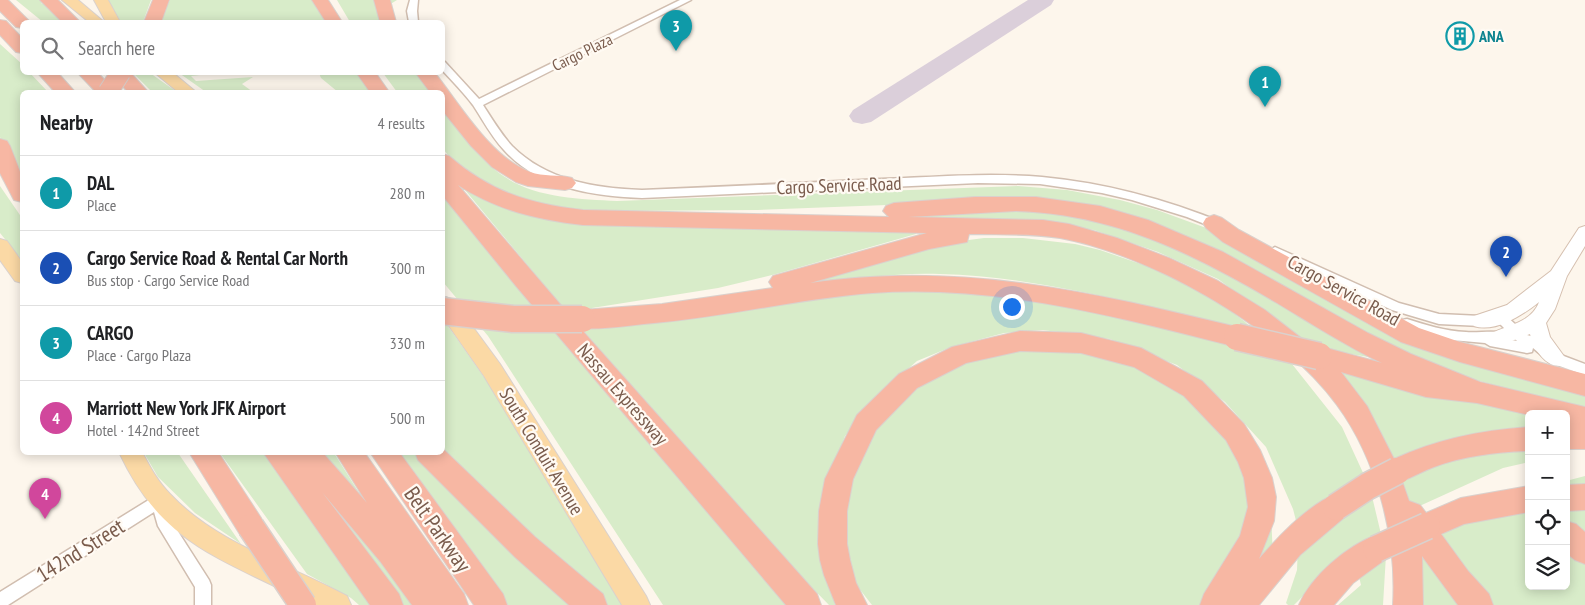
<!DOCTYPE html>
<meta charset="utf-8">
<style>
:root{--surface:#fff;--page:#f2f2f2;--text:#202124;--muted:#757577;--line:#e0e0e0;--accent:#7c3aed}
body{margin:0;font-family:"PT Sans Narrow",sans-serif;background:var(--page);color:var(--text)}
.controls{position:absolute;right:15px;bottom:15px;display:grid;overflow:hidden;border-radius:8px;box-shadow:0 2px 12px #0003}
.controls button{width:45px;height:45px;display:grid;place-items:center;padding:0;border:0;border-bottom:1px solid var(--line);background:var(--surface);color:var(--text);font:25px sans-serif}
.you{position:absolute;left:1011px;top:306px;width:18px;height:18px;margin:-12px;border:4px solid #fff;border-radius:50%;background:#1a73e8;box-shadow:0 0 0 8px #1a73e833}
.badge{display:grid;place-items:center;width:32px;height:32px;border-radius:50%;background:var(--accent);color:#fff;font-size:16px;font-weight:700}
.pin{position:absolute;translate:-50% -41px;filter:drop-shadow(0 1px 2px #0008)}
.pin::after{content:'';position:absolute;top:26px;width:18px;height:15px;background:inherit;clip-path:polygon(0 0,100% 0,50% 100%)}
.list{margin:0;padding:0;list-style:none}
h2{display:flex;justify-content:space-between;align-items:center;height:65px;margin:0;padding:0 20px;font-size:21px}
h2 small{font-size:16px;font-weight:400;color:var(--muted)}
.list li{display:grid;grid-template-columns:32px 1fr auto;gap:15px;align-items:center;box-sizing:border-box;height:75px;padding:0 20px;border-top:1px solid var(--line)}
.list b{display:block;font-size:19px;white-space:nowrap}
.list p{margin:0;font-size:16px;white-space:nowrap;color:var(--muted)}
.list em{font-size:16px;font-style:normal;color:var(--muted)}
.icon{flex:none;width:28px;height:28px;fill:none;stroke:currentColor;stroke-width:2;stroke-linecap:round;stroke-linejoin:round}
.map{position:relative;flex:none;width:1585px;height:605px;overflow:hidden}
.search{position:absolute;background:var(--surface);box-shadow:0 2px 12px #0003;left:20px;top:20px;width:425px;height:55px;display:flex;align-items:center;gap:12px;box-sizing:border-box;padding:0 18px;border-radius:8px;color:var(--muted);font-size:19px}
.panel{position:absolute;background:var(--surface);box-shadow:0 2px 12px #0003;left:20px;top:90px;width:425px;height:365px;border-radius:8px}
.map>svg:first-child{display:block}
.green{fill:#d8ecc9}
.lines{fill:none;stroke-linecap:round;stroke-linejoin:round}
.taxiway{fill:#dbcfda;fill-rule:evenodd}
.street-casing{stroke:#d1beb0;stroke-width:3}
.secondary-casing{stroke:#d6c0b0;stroke-width:2}
.primary-casing{stroke:#dad1cd;stroke-width:2}
.highway-casing{stroke:#dad1cd;stroke-width:2}
.street{fill:#fff;fill-rule:evenodd}
.secondary{fill:#fff;fill-rule:evenodd}
.primary{fill:#fbd9a5;fill-rule:evenodd}
.highway{fill:#f7b7a3;fill-rule:evenodd}
.highway-bridge-far1-casing{stroke:#dad1cd;stroke-width:21;stroke-linecap:butt}
.highway-bridge-casing{stroke:#dad1cd;stroke-width:29;stroke-linecap:butt}
.highway-bridge-far1{stroke:#f7b7a3;stroke-width:19}
.highway-bridge{stroke:#f7b7a3;stroke-width:26}
.labels{text-anchor:middle;stroke-width:4.5;stroke-linejoin:round;paint-order:stroke}
.far-culture-label{font-size:16px;font-weight:bold;fill:#0d838f;stroke:#fffaf3;text-anchor:start}
.far-street-label{font-size:16px;fill:#7a5c4d;stroke:#fffaf3}
.street-label{font-size:19px;fill:#7a5c4d;stroke:#fffaf3}
.near-street-label{font-size:22px;fill:#7a5c4d;stroke:#fffaf3}
</style>
<div class="map">
<svg width="1585" height="605" viewBox="0 0 1585 605">
<rect width="100%" height="100%" fill="#fdf6ec"/>
<path class="green" d="M 16,0 L 40,0 L 42,4 L 46,3 L 65,22 L 43,22 Z
M 108,0 L 151,0 L 143,22 L 121,22 Z
M 170,0 L 312,0 L 326,22 L 159,22 Z
M 337,0 L 397,0 L 389,5 L 382,16 L 384,22 L 350,22 Z
M 0,44 L 22,64 L 22,72 L 30,73 L 48,92 L 22,92 L 22,185 L 11,168 L 0,137 Z
M 133,73 L 150,73 L 177,92 L 152,92 Z
M 179,73 L 218,73 L 191,76 L 196,81 L 253,77 L 242,84 L 253,92 L 206,92 Z
M 319,73 L 358,73 L 371,92 L 338,92 L 321,78 Z
M 383,73 L 416,73 L 431,92 L 397,92 Z
M 442,108 C 461,132 479,160 505,177 C 536,198 580,199 617,201 L 1018,186 L 1067,190 L 1120,200 L 1157,210 L 1209,229 L 1365,314 L 1585,387 L 1585,409 L 1423,366 L 1130,216 L 913,204 L 757,210 L 610,211 L 562,209 L 517,199 L 479,180 L 453,161 L 443,149 Z
M 460,184 L 492,202 L 554,221 L 612,226 L 710,226 L 915,231 L 916,234 L 776,274 L 718,288 L 592,308 L 589,326 L 839,290 L 942,287 L 1256,333 C 1152,308 1047,277 940,274 C 893,272 846,281 800,285 L 931,245 L 984,238 L 1023,238 L 1075,244 L 1100,250 L 1161,271 L 1210,296 L 1244,321 L 1292,364 L 1342,427 L 1370,488 L 1386,555 L 1383,605 L 1338,605 L 1361,585 L 1353,551 L 1328,571 L 1294,605 L 1288,605 L 1286,603 L 1297,570 L 1298,544 L 1302,544 L 1293,509 L 1266,447 L 1225,402 L 1177,365 L 1110,339 L 1043,330 L 1004,333 L 951,347 L 917,361 L 875,398 L 845,436 L 825,490 L 821,546 L 835,605 L 829,605 L 788,563 L 560,304 Z
M 0,186 L 22,218 L 22,260 L 0,233 Z
M 442,189 C 555,330 670,469 788,605 L 663,605 L 488,336 L 443,282 Z
M 1034,207 L 1151,233 L 1347,340 L 1368,357 L 1311,347 L 1529,414 L 1529,462 L 1503,468 L 1413,509 L 1422,540 L 1529,489 L 1529,586 L 1566,586 L 1566,481 L 1585,476 L 1585,605 L 1420,605 L 1423,585 L 1411,517 L 1401,486 L 1275,321 L 1218,279 L 1158,252 L 1094,230 L 1008,220 L 892,217 Z
M 443,319 L 493,390 L 623,605 L 508,605 L 398,453 L 442,452 Z
M 996,349 L 1110,352 L 1171,379 L 1220,418 L 1271,513 L 1273,558 L 1256,605 L 872,605 L 858,587 L 843,553 L 849,476 L 877,423 L 909,389 Z
M 144,453 L 178,453 L 241,544 L 195,513 L 158,477 Z
M 220,453 L 264,453 L 285,483 L 379,605 L 359,605 L 351,598 L 307,574 Z
M 314,453 L 334,453 L 389,540 Z
M 318,475 L 423,605 L 403,605 L 311,480 Z"/>
<g class="lines">
<path class="taxiway" d="M 1028,0 L 1054,0 L 1051,5 L 871,122 L 862,124 L 853,122 L 849,116 L 853,110 Z"/>
<g class="street-casing">
<path id="street" d="M 410,0 L 418,0 L 417,11 L 418,22 L 409,22 L 407,11 Z
M 680,0 L 691,0 L 483,105 C 492,119 501,134 512,146 C 547,181 595,188 642,190 C 715,187 788,184 861,180 C 921,178 982,172 1042,177 C 1105,183 1165,199 1224,223 L 1226,226 L 1220,230 L 1187,217 L 1132,200 L 1102,193 L 1040,184 L 978,183 L 642,198 C 593,196 538,188 504,150 C 491,136 483,120 473,105 C 464,93 453,82 442,70 L 442,61 L 445,62 L 479,99 Z
M 1275,247 L 1399,303 L 1439,314 L 1481,316 L 1485,317 L 1487,321 L 1485,325 L 1481,326 L 1439,324 L 1392,310 L 1271,254 L 1269,251 Z
M 1500,312 L 1504,314 L 1527,335 L 1541,339 L 1561,355 L 1585,364 L 1585,375 L 1551,363 L 1533,348 L 1532,352 L 1527,353 L 1490,346 L 1485,343 L 1441,339 L 1402,328 L 1401,324 L 1402,320 L 1407,319 C 1426,325 1445,331 1466,332 C 1478,333 1494,330 1506,333 L 1506,339 L 1517,341 L 1496,320 L 1494,317 L 1496,314 Z
M 160,493 L 165,495 L 170,519 L 209,580 L 211,585 L 211,605 L 195,605 L 195,587 L 158,526 L 154,512 L 8,605 L 0,605 L 0,592 Z"/>
</g>
<g class="secondary-casing">
<path id="secondary" d="M 1585,226 L 1585,246 L 1567,276 L 1555,309 L 1546,323 L 1550,337 L 1566,359 L 1563,365 C 1547,370 1533,348 1530,334 L 1501,345 L 1494,342 L 1491,337 L 1494,332 C 1511,325 1532,321 1539,302 C 1523,315 1495,333 1474,326 L 1471,321 L 1474,316 L 1507,305 L 1551,271 L 1579,228 Z"/>
</g>
<g class="primary-casing">
<path id="primary" d="M 62,0 L 78,0 L 104,22 L 89,22 Z
M 94,0 L 108,0 L 120,22 L 106,22 Z
M 154,72 L 172,72 L 196,92 L 178,92 Z
M 0,239 L 7,241 L 22,262 L 22,283 L 15,281 L 0,260 Z
M 446,297 L 453,300 L 500,364 L 646,596 L 650,605 L 622,605 L 484,376 L 442,316 L 442,298 Z
M 119,452 L 142,452 C 150,467 158,482 170,494 C 217,544 288,564 347,596 L 351,605 C 340,605 323,605 313,605 C 299,601 281,589 268,583 C 196,549 154,527 119,452 Z"/>
</g>
<g class="highway-casing">
<path id="highway" d="M 0,0 L 8,0 L 30,22 L 22,22 L 22,28 L 16,27 L 0,11 Z
M 40,0 L 58,0 L 80,22 L 62,22 Z
M 153,0 L 169,0 L 161,22 L 144,22 Z
M 312,0 L 328,0 L 342,22 L 326,22 Z
M 374,0 L 390,0 L 396,22 L 380,22 Z
M 0,20 L 6,21 L 22,38 L 22,53 L 16,52 L 0,35 Z
M 37,72 L 57,72 L 75,92 L 55,92 Z
M 77,72 L 97,72 L 116,92 L 96,92 Z
M 110,72 L 130,72 L 148,92 L 128,92 Z
M 356,72 L 375,72 L 389,92 L 370,92 Z
M 415,72 L 434,72 C 460,104 490,157 530,172 C 543,177 559,174 572,178 L 576,183 L 572,188 L 565,190 L 528,186 L 516,182 L 492,167 L 471,146 L 442,110 L 442,92 L 430,92 Z
M 0,139 L 7,141 L 10,146 L 22,177 L 22,202 L 14,200 L 0,173 Z
M 442,154 L 449,156 C 491,192 529,204 583,210 L 889,217 L 883,211 L 886,206 L 894,203 L 975,197 L 1036,197 L 1100,206 L 1148,220 L 1223,252 L 1368,333 L 1411,354 L 1480,382 L 1585,407 L 1585,449 L 1566,449 L 1566,425 L 1570,425 L 1566,425 L 1566,414 L 1529,414 L 1529,415 L 1477,403 L 1426,397 L 1341,372 L 1367,406 L 1394,459 C 1437,439 1482,430 1529,427 L 1529,451 C 1497,452 1464,456 1434,467 C 1423,471 1413,477 1402,481 L 1409,501 L 1420,505 L 1426,513 L 1461,498 L 1529,486 L 1529,512 L 1464,524 L 1441,534 L 1468,571 L 1489,594 L 1493,605 L 1458,605 L 1422,556 L 1423,605 L 1393,605 C 1397,538 1377,459 1337,405 C 1282,329 1152,255 1060,238 C 1030,233 999,235 969,234 L 967,242 L 929,249 L 810,283 C 961,261 1091,292 1237,327 L 1246,330 L 1249,337 L 1246,344 L 1237,347 C 1118,317 996,284 872,293 C 796,299 721,318 644,324 C 624,326 600,330 580,328 L 817,594 L 821,605 L 786,605 L 516,286 L 442,195 ZM 458,185 C 496,210 538,220 583,225 L 927,233 L 773,276 L 769,282 L 773,288 L 662,304 L 582,310 L 573,312 L 571,317 ZM 1016,211 C 1115,214 1194,254 1277,303 C 1312,324 1346,346 1382,363 L 1319,346 L 1314,348 L 1265,310 L 1218,281 L 1169,258 L 1117,238 L 1069,224 L 1043,220 L 908,217 Z
M 1214,215 L 1222,218 L 1239,230 L 1419,328 L 1460,342 L 1585,374 L 1585,396 L 1460,362 L 1401,342 L 1223,242 L 1206,228 L 1203,223 L 1206,218 Z
M 1020,331 L 1081,333 L 1141,348 L 1202,381 L 1244,424 L 1260,450 L 1272,478 L 1276,497 L 1274,521 L 1259,559 C 1278,537 1309,504 1336,494 L 1346,498 L 1350,507 L 1346,516 L 1300,555 L 1259,605 L 1200,605 L 1204,594 L 1240,536 L 1248,507 L 1244,478 L 1238,462 L 1226,440 L 1184,396 L 1134,367 L 1081,353 L 1020,351 L 966,363 L 917,388 L 876,430 L 853,479 L 847,511 L 847,544 L 850,560 L 856,583 L 867,605 L 836,605 L 824,575 L 820,560 L 818,544 L 819,511 L 825,479 L 857,415 L 899,374 L 952,347 Z
M 442,448 L 535,537 L 603,594 L 607,605 L 569,605 L 515,557 L 418,460 L 415,452 L 442,452 Z
M 189,452 L 218,452 L 261,518 L 265,527 L 261,536 L 251,540 L 241,536 Z
M 263,452 L 322,452 L 367,503 L 335,452 L 364,452 L 464,594 L 468,605 L 412,605 L 380,561 L 322,492 L 399,594 L 403,605 L 370,605 Z
M 370,452 L 399,452 L 503,594 L 507,605 L 474,605 Z
M 1585,484 L 1585,510 L 1566,511 L 1566,485 Z
M 1566,521 L 1576,524 L 1585,532 L 1585,564 L 1575,560 L 1566,553 Z
M 1376,535 L 1386,539 L 1391,549 L 1386,559 L 1353,583 L 1334,605 L 1299,605 C 1311,576 1347,546 1376,535 Z"/>
</g>
<use href="#street" class="street"/>
<use href="#secondary" class="secondary"/>
<use href="#primary" class="primary"/>
<use href="#highway" class="highway"/>
<g class="highway-bridge-far1-casing">
<path id="highway-bridge-far1" d="M 108,92 L 121,72"/>
</g>
<g class="highway-bridge-casing">
<path id="highway-bridge" d="M 442,311 L 513,319 L 582,319
M 1237,337 L 1319,356
M 1336,507 L 1368,486 L 1397,471
M 251,527 L 303,605
M 1376,549 L 1427,526"/>
</g>
<use href="#highway-bridge-far1" class="highway-bridge-far1"/>
<use href="#highway-bridge" class="highway-bridge"/>
</g>
<defs>
<g id="building-ring" transform="scale(1.4375)"><circle r="9.5" fill="#fffaf3" stroke="#0f9aa8" stroke-width="1.5"/><path d="M-4-6H4V6H1V3H-1V6H-4ZM-2.5-4.3h1.7v1.8h-1.7ZM.8-4.3h1.7v1.8H.8ZM-2.5-1h1.7V.8h-1.7ZM.8-1h1.7V.8H.8Z" fill="#0f9aa8"/></g>
</defs>
<g fill-rule="evenodd">
<use href="#building-ring" x="1460" y="36"/>
</g>
<g class="labels">
<g class="far-culture-label">
<text x="1479" y="42">ANA</text>
</g>
<g class="far-street-label">
<text transform="translate(582 52) rotate(-26)" y="6">Cargo Plaza</text>
</g>
<g class="street-label">
<text transform="translate(839 185) rotate(-2)" y="7">Cargo Service Road</text>
<text transform="translate(1344 290) rotate(29)" y="7">Cargo Service Road</text>
<text transform="translate(623 394) rotate(49)" y="7">Nassau Expressway</text>
<text transform="translate(542 451) rotate(59)" y="7">South Conduit Avenue</text>
</g>
<g class="near-street-label">
<text transform="translate(438 529) rotate(55)" y="8">Belt Parkway</text>
<text transform="translate(80 550) rotate(-32)" y="8">142nd Street</text>
</g>
</g>
</svg>
<div class="controls">
<button>+</button>
<button>−</button>
<button><svg class="icon" aria-label="locate" viewBox="0 0 24 24"><circle cx="12" cy="12" r="6"/><path d="M12 2v4M12 18v4M2 12h4M18 12h4"/></svg></button>
<button><svg class="icon" aria-label="layers" viewBox="0 0 24 24"><path d="M12 4l9 5-9 5-9-5zM3 14l9 5 9-5"/></svg></button>
</div>
<div class="you"></div>
<div class="pin badge" style="left:1265px;top:107px;background:#0f9aa8">1</div>
<div class="pin badge" style="left:1506px;top:277px;background:#1a4fb4">2</div>
<div class="pin badge" style="left:676px;top:51px;background:#0f9aa8">3</div>
<div class="pin badge" style="left:45px;top:519px;background:#d1479c">4</div>
<div class="search"><svg class="icon" aria-label="search" viewBox="0 0 24 24"><circle cx="10" cy="10" r="6"/><path d="M15 15l6 6"/></svg>Search here</div>
<section class="panel">
<h2>Nearby<small>4 results</small></h2>
<ul class="list">
<li><span class="badge" style="background:#0f9aa8">1</span><div><b>DAL</b><p>Place</p></div><em>280 m</em></li>
<li><span class="badge" style="background:#1a4fb4">2</span><div><b>Cargo Service Road &amp; Rental Car North</b><p>Bus stop · Cargo Service Road</p></div><em>300 m</em></li>
<li><span class="badge" style="background:#0f9aa8">3</span><div><b>CARGO</b><p>Place · Cargo Plaza</p></div><em>330 m</em></li>
<li><span class="badge" style="background:#d1479c">4</span><div><b>Marriott New York JFK Airport</b><p>Hotel · 142nd Street</p></div><em>500 m</em></li>
</ul>
</section>
</div>
